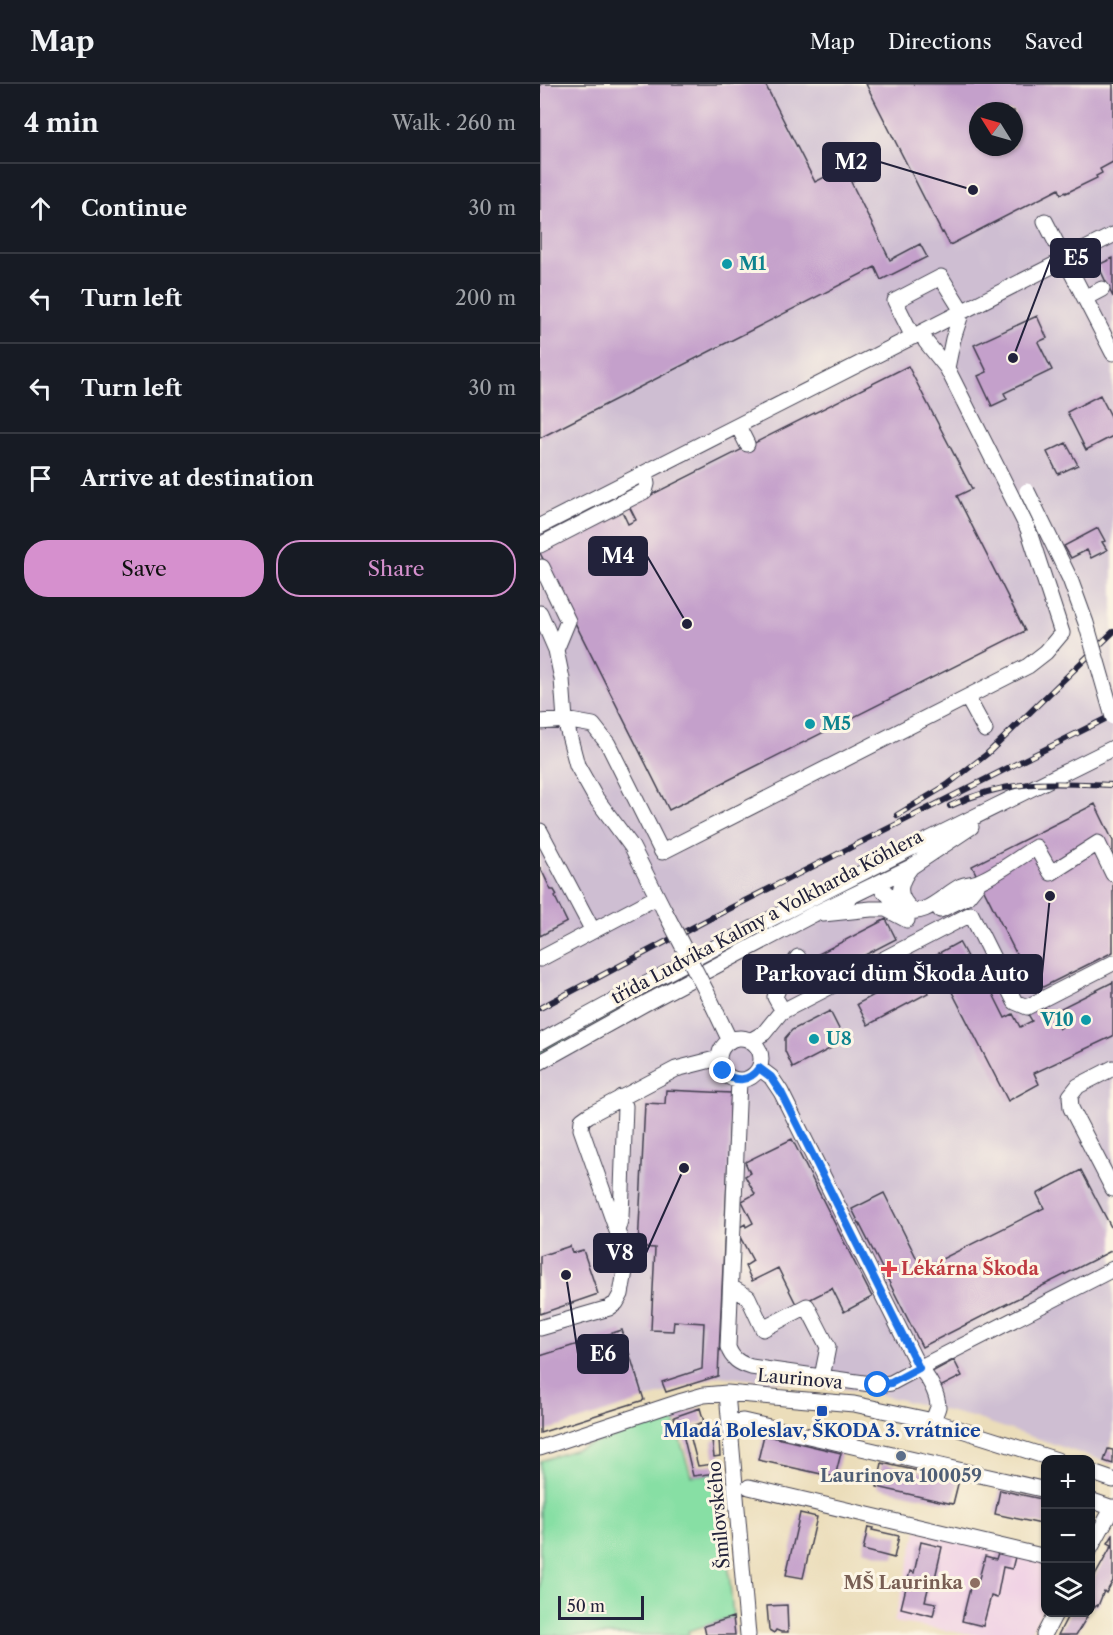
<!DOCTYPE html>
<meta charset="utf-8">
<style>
:root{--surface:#171b24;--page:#242831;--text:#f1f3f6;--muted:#9ea1a6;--line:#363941;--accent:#d690ce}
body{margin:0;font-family:"Libre Caslon Text",serif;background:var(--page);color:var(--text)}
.controls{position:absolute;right:18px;bottom:18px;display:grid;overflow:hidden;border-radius:12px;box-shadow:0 2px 4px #0004}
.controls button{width:54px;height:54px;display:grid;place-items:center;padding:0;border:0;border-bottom:2px solid var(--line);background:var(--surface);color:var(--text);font:30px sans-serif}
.compass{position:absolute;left:429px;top:18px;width:54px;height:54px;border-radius:50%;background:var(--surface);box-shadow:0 2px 4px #0004;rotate:307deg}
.scale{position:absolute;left:18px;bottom:15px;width:86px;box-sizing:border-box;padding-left:6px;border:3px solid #22223b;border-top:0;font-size:16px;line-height:21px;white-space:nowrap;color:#22223b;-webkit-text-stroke:4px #fcf5e5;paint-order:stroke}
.stop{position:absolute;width:18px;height:18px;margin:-14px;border:4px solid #1a73e8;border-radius:50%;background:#fff}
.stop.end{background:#1a73e8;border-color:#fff;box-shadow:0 2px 6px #0008}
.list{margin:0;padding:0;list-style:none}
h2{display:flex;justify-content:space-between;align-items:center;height:78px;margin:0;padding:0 24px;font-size:26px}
h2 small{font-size:20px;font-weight:400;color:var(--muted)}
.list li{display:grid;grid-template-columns:39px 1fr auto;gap:18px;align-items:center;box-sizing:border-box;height:90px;padding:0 24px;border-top:2px solid var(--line)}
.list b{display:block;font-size:22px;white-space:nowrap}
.list em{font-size:20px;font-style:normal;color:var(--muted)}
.actions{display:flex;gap:12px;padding:18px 24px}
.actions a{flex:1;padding:14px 0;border:2px solid var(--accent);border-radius:24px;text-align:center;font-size:21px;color:var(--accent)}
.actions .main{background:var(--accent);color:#111}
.icon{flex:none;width:33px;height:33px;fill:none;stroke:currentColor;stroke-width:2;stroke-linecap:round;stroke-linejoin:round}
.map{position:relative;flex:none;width:573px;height:1551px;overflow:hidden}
header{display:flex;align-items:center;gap:36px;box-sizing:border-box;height:84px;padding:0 30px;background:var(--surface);border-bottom:2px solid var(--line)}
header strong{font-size:28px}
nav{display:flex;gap:33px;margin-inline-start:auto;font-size:21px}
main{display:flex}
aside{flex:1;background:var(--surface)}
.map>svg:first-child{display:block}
.built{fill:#f0d0e5}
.industrial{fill:#cebed2;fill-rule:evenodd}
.green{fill:#87dfa4;stroke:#548070;stroke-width:1.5}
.building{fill:#c4a0cb;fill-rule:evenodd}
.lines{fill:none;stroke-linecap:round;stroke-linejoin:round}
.minor-casing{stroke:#403e4e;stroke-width:17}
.minor{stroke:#fff;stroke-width:15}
.rail-casing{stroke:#22223b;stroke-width:6}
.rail{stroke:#fcf5e5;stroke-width:4;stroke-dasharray:11;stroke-linecap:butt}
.minor-bridge-casing{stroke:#403e4e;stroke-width:17;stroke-linecap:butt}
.minor-bridge{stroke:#fff;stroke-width:15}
.route{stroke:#1a73e8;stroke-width:8}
.culture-dot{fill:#0f9aa8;stroke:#fcf5e5;stroke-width:2}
.health-dot{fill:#e0444e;stroke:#fcf5e5;stroke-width:2}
.transit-dot{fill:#1a4fb4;stroke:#fcf5e5;stroke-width:2}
.service-dot{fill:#5c6f8a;stroke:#fcf5e5;stroke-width:2}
.education-dot{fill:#8d6e63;stroke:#fcf5e5;stroke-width:2}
.labels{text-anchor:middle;stroke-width:6;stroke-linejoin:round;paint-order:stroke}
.culture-label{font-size:18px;font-weight:bold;fill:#0d838f;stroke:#fcf5e5;text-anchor:start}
.street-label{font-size:18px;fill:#22223b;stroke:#fcf5e5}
.health-label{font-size:18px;font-weight:bold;fill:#be3a42;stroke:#fcf5e5;text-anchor:start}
.transit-label{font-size:18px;font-weight:bold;fill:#164399;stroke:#fcf5e5}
.service-label{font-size:18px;font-weight:bold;fill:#4e5e75;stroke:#fcf5e5}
.education-label{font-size:18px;font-weight:bold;fill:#785e54;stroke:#fcf5e5;text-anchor:end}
.leader{fill:none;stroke:#22223b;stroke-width:2}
.callout-dot{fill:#22223b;stroke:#fcf5e5;stroke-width:2}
.callout{fill:#22223b;stroke:#22223b;stroke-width:2}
.callout-label{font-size:20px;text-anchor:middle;font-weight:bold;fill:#fff}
</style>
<header>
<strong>Map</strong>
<nav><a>Map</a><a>Directions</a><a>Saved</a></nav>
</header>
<main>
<aside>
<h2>4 min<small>Walk · 260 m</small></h2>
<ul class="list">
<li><svg class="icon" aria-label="ahead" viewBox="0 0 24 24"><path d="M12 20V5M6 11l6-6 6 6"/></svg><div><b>Continue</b></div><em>30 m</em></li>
<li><svg class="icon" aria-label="left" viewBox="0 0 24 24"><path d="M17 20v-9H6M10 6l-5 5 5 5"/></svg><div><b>Turn left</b></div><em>200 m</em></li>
<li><svg class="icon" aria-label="left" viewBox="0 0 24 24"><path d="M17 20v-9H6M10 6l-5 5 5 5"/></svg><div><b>Turn left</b></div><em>30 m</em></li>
<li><svg class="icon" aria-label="arrive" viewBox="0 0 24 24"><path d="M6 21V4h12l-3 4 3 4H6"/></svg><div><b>Arrive at destination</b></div></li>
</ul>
<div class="actions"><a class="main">Save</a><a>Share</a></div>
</aside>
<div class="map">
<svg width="573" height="1551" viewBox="0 0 573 1551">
<rect width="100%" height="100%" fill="#fcf5e5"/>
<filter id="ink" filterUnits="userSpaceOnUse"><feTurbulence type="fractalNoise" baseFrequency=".0167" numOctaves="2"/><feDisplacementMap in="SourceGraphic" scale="12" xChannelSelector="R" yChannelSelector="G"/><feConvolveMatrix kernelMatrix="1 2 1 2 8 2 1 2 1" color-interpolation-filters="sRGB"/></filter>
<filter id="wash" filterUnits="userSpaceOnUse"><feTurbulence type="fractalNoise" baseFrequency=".008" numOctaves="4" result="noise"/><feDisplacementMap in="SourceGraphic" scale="24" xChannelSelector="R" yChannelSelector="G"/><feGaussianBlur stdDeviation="1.35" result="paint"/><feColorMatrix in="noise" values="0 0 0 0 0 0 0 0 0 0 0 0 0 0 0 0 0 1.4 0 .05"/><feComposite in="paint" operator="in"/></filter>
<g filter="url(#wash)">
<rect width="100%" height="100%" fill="#ebddba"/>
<path class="built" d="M 377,1446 L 505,1476 L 505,1521 L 489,1551 L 435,1551 L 354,1538 Z"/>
<path class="industrial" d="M 0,0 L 573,0 L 573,1353 L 564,1377 L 432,1333 L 353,1314 L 315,1306 L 178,1292 L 0,1349 ZM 438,27 L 474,27 L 474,63 L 438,63 Z"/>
<path class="green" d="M 321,798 L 324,798 L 0,971 L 0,966 L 127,895 Z
M 133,1333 L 151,1392 L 180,1389 L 193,1533 L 148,1547 L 149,1551 L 0,1551 L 0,1377 Z"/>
<g id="blocks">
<path class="building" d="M 0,0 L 225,0 L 275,98 L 303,84 L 305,87 L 312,83 L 317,94 L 311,98 L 350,176 L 380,160 L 387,173 L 341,196 L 335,183 L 0,354 Z
M 326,0 L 573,0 L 573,78 L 560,85 L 562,89 L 556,92 L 557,94 L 526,109 L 526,108 L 521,110 L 519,105 L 410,161 L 403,148 L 402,149 ZM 438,27 L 474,27 L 474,63 L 438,63 Z
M 573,174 L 573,213 L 558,181 Z
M 497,232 L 507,254 L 498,258 L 512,286 L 464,309 L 467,315 L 452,322 L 438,292 L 447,288 L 434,261 Z
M 368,282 L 432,405 L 417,412 L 485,547 L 129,726 L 0,469 L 0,465 L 81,425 L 88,440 L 96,436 L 89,422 Z
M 560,311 L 573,336 L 573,352 L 546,366 L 527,328 Z
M 526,359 L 538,381 L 518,390 L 507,368 Z
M 558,444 L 565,457 L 562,458 L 567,466 L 551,474 L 547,466 L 531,474 L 524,462 Z
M 555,720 L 573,757 L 573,868 L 495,907 L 432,782 Z
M 0,783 L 11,806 L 14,806 L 17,811 L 15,813 L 27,838 L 0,852 Z
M 346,835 L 356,855 L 273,898 L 263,878 Z
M 419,858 L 431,880 L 400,896 L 388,875 Z
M 377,888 L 388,909 L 328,941 L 317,920 Z
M 442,888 L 465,934 L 473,930 L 480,943 L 492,937 L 488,930 L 504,922 L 507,929 L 510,927 L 519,945 L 522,943 L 515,927 L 573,898 L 573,952 L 494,989 L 499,1000 L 468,1017 L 410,904 Z
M 290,927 L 305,957 L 253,984 L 245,967 L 245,954 L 252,946 Z
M 126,1006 L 191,1009 L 178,1292 L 126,1308 L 122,1298 L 162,1285 L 164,1239 L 134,1237 L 133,1247 L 111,1246 L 115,1164 L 98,1163 L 105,1019 L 125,1020 Z
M 252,1055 L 332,1213 L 304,1228 L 292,1204 L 257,1222 L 238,1184 L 212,1197 L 205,1182 L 213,1177 L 199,1151 L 200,1143 L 205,1140 L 206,1143 L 213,1139 L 202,1117 L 215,1110 L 205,1092 L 210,1089 L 205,1078 Z
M 541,1086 L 573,1147 L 573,1166 L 382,1263 L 312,1125 L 344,1109 L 382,1185 L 504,1124 L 497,1110 Z
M 30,1162 L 32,1169 L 43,1166 L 58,1210 L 0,1230 L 0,1172 Z
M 82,1246 L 104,1316 L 0,1349 L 0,1272 Z
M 414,1276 L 422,1292 L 396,1305 L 388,1290 Z
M 160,1324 L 164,1338 L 148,1343 L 158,1382 L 174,1380 L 176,1389 L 153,1392 L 140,1338 L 136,1340 L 134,1333 Z
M 224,1351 L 301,1369 L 295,1393 L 218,1376 Z
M 179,1355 L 180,1372 L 174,1373 L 172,1357 Z
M 568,1365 L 573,1366 L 573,1380 L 564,1377 Z
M 342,1379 L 419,1396 L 413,1420 L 337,1403 Z
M 460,1406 L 506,1416 L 506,1441 L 455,1430 Z
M 260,1429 L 277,1433 L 263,1494 L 246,1491 Z
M 328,1443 L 333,1444 L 332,1446 L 359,1452 L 354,1474 L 323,1466 Z
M 573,1451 L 573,1497 L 566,1509 L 564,1507 L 558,1522 L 557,1521 L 555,1523 L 550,1521 L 550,1501 L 572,1461 L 568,1459 Z
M 381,1458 L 402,1463 L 395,1494 L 391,1493 L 385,1517 L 396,1519 L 393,1532 L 361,1524 L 370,1487 L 374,1489 Z
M 458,1469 L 475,1473 L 472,1485 L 463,1483 L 457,1514 L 451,1512 L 443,1542 L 422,1537 L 431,1500 L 437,1502 L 445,1472 L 456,1475 Z
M 247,1521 L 248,1548 L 241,1548 L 236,1546 L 234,1549 L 229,1546 L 227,1522 Z
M 530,1528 L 545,1528 L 547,1533 L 536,1551 L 518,1551 Z
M 193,1533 L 195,1551 L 166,1551 L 164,1542 Z"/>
</g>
</g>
<g filter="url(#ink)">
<use href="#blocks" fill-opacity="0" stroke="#403e4e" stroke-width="1.5"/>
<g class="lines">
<g class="minor-casing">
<path id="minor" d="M 505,137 L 573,269
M 545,214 L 562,205
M 373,253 L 355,217 L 401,193 L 422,227 L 413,255 L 407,284
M 198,342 L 207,360
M 0,442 L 573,151
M 0,461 L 105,407 L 107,400 L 105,389
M 2,483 L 28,537 L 16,566
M 0,529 L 16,566 L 22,595 L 25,636 L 37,681 L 55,713 L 92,763 L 124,826
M 427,613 L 445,646
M 0,638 L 25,636 L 53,641 L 68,660 L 122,768 L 488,582 L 506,568 L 522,549 L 488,445 L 407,284 L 386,258 L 382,248
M 0,747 L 53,847
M 337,800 L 363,825 C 384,835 403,811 421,802 C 427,800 434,800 440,797 C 459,789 478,774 496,763 L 511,789 L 558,759 L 573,790
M 370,824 C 355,810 360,797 371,783
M 400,826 L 427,813 L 440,797
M 283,830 L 331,825 L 346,825 L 367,836
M 0,875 L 117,813
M 167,909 L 190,957
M 243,927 L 235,913 L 239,902 L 258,873
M179 975a21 21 0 1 1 42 0a21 21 0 1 1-42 0Z
M 210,957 L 224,949 L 241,928 L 431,830 L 475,918 L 487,923 L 573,879
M 0,958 C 187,853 381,760 573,664
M 0,978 L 104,920 L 274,830 L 371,783 L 431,743
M 573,984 L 538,1002 L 530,1012 L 531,1024 L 573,1105
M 199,996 L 188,1263 C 192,1275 199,1279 211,1283 L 338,1301 L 351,1299 L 379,1284 L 241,1008 L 231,993 L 219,984
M 77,1147 L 41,1045 L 42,1036 L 49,1031 L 136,985 L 179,974
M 191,1203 L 208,1213 L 223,1245 L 267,1222 L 288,1263 L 282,1293
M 0,1244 L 69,1224 L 76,1219 L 81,1210 L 85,1187 L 86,1171 L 77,1147 L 81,1133 L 85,1022 L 81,1013
M 187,1309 L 208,1551
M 393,1337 C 394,1333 397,1327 398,1323 C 398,1310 388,1292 379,1284 L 573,1185
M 191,1339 L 203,1337 L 506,1406
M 0,1364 L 139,1318 L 164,1311 L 187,1309 L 314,1320 L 393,1337 L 517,1376
M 550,1388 L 573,1396
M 209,1403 L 506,1473
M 550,1416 L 573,1424
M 550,1465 L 573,1423
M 504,1551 L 516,1528"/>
</g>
<use href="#minor" class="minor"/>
<g class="rail-casing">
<path id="rail" d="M 410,722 C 469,694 511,699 573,701
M 357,731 L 407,701 L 447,670 L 573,548
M 0,924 L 167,836 L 573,631"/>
</g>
<use href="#rail" class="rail"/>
<g class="minor-bridge-casing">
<path id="minor-bridge" d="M 487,407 L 530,495 L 546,539 L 573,633
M 124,826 L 167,909"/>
</g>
<use href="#minor-bridge" class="minor-bridge"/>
</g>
</g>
<g class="lines" filter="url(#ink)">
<path class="route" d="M 183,987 C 194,999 209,998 219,984 L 231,993 L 241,1008 L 379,1284 L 351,1299 L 338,1301"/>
</g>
<g class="culture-dot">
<circle cx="187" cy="180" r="6"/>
<circle cx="270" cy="640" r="6"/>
<circle cx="546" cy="936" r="6"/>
<circle cx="274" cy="955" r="6"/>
</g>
<path class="health-dot" d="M346 1176h6v6h6v6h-6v6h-6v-6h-6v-6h6z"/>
<rect class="transit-dot" x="276" y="1321" width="12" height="12" rx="3"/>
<circle class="service-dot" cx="361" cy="1372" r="6"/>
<circle class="education-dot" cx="435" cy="1499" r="6"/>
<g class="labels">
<g class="culture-label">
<text x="199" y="186">M1</text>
<text x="282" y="646">M5</text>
<text x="534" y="942" text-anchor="end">V10</text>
<text x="286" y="961">U8</text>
</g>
<g class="street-label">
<text transform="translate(227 833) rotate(-28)" y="6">třída Ludvíka Kalmy a Volkharda Köhlera</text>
<text transform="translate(260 1295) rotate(5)" y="6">Laurinova</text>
<text transform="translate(179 1431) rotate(-95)" y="6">Šmilovského</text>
</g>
<g class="health-label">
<text x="361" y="1191">Lékárna Škoda</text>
</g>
<g class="transit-label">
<text x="282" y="1353">Mladá Boleslav, ŠKODA 3. vrátnice</text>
</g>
<g class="service-label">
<text x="361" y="1398">Laurinova 100059</text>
</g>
<g class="education-label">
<text x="423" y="1505">MŠ Laurinka</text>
</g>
</g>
<path class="leader" d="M433 106L340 78M473 274L511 174M147 540L107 472M510 812L502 890M144 1084L106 1169M26 1191L38 1270"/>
<g class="callout-dot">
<circle cx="433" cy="106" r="6"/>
<circle cx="473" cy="274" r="6"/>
<circle cx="147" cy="540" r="6"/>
<circle cx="510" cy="812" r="6"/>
<circle cx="144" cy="1084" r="6"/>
<circle cx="26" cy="1191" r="6"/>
</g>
<g class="callout">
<rect x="283" y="59" width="57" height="38" rx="6"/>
<rect x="511" y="155" width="49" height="38" rx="6"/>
<rect x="49" y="453" width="58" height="38" rx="6"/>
<rect x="203" y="871" width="299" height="38" rx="6"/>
<rect x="54" y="1150" width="52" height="38" rx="6"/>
<rect x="38" y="1251" width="50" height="38" rx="6"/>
</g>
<g class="callout-label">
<text x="311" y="85">M2</text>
<text x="536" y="181">E5</text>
<text x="78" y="479">M4</text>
<text x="352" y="897">Parkovací dům Škoda Auto</text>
<text x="80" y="1176">V8</text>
<text x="63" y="1277">E6</text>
</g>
</svg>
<div class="controls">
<button>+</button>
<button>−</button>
<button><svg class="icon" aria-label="layers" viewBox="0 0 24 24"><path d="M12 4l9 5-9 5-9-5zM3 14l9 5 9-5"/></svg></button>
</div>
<svg class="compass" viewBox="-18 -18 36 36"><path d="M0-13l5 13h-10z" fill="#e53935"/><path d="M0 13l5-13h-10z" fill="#9ea1a6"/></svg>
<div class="scale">50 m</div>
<div class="stop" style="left:338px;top:1301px"></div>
<div class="stop end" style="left:183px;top:987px"></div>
</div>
</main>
